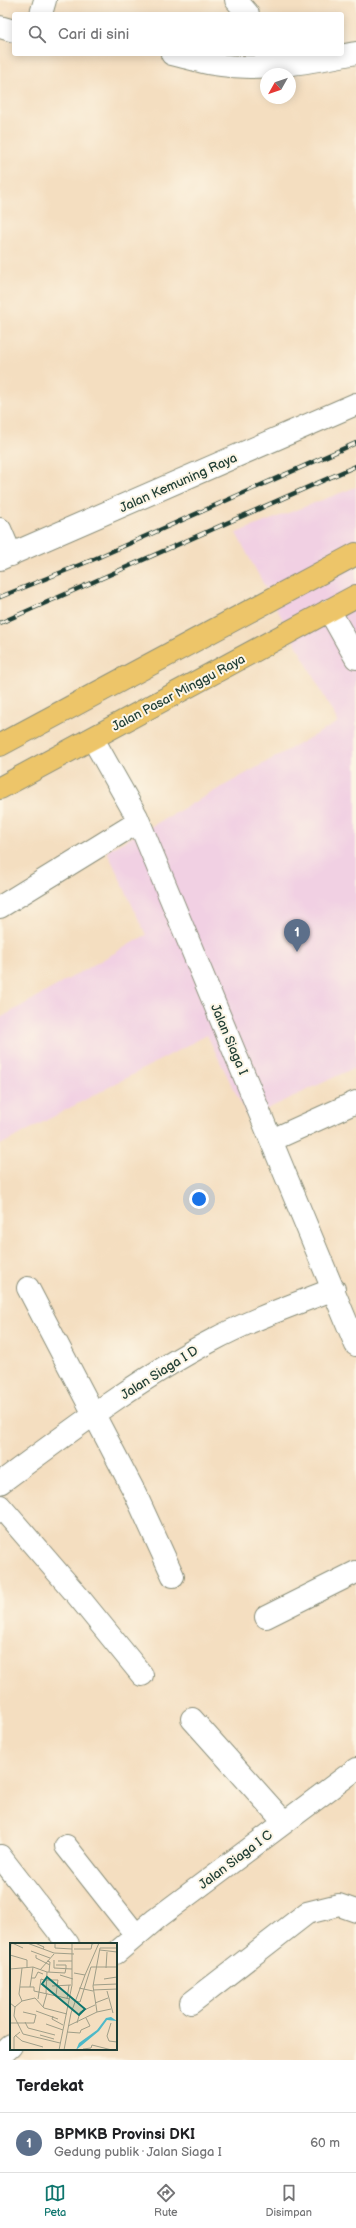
<!DOCTYPE html>
<html lang="id">
<meta charset="utf-8">
<style>
:root{--surface:#fff;--page:#f2f2f2;--text:#202124;--muted:#757577;--line:#e0e0e0;--accent:#0f766e}
body{margin:0;font-family:"Balsamiq Sans",sans-serif;background:var(--page);color:var(--text)}
.compass{position:absolute;left:260px;top:68px;width:36px;height:36px;border-radius:50%;background:var(--surface);box-shadow:0 2px 10px #0003;rotate:230deg}
.you{position:absolute;left:199px;top:1199px;width:14px;height:14px;margin:-10px;border:3px solid #fff;border-radius:50%;background:#1a73e8;box-shadow:0 0 0 6px #1a73e833}
.badge{display:grid;place-items:center;width:26px;height:26px;border-radius:50%;background:var(--accent);color:#fff;font-size:13px;font-weight:700}
.pin{position:absolute;translate:-50% -33px;filter:drop-shadow(0 1px 2px #0008)}
.pin::after{content:'';position:absolute;top:21px;width:14px;height:12px;background:inherit;clip-path:polygon(0 0,100% 0,50% 100%)}
.list{margin:0;padding:0;list-style:none}
h2{display:flex;justify-content:space-between;align-items:center;height:52px;margin:0;padding:0 16px;font-size:17px}
h2 small{font-size:13px;font-weight:400;color:var(--muted)}
.list li{display:grid;grid-template-columns:26px 1fr auto;gap:12px;align-items:center;box-sizing:border-box;height:60px;padding:0 16px;border-top:1px solid var(--line)}
.list b{display:block;font-size:15px;white-space:nowrap}
.list p{margin:0;font-size:13px;white-space:nowrap;color:var(--muted)}
.list em{font-size:13px;font-style:normal;color:var(--muted)}
.icon{flex:none;width:22px;height:22px;fill:none;stroke:currentColor;stroke-width:2;stroke-linecap:round;stroke-linejoin:round}
.map{position:relative;flex:none;width:356px;height:2060px;overflow:hidden}
.search{position:absolute;background:var(--surface);box-shadow:0 2px 10px #0003;left:12px;right:12px;top:12px;height:44px;display:flex;align-items:center;gap:10px;box-sizing:border-box;padding:0 14px;border-radius:4px;color:var(--muted);font-size:15px}
.sheet{height:112px;background:var(--surface)}
nav{display:flex;justify-content:space-around;align-items:center;box-sizing:border-box;height:56px;border-top:1px solid var(--line);background:var(--surface);font-size:11px;color:var(--muted)}
nav a{display:grid;justify-items:center;gap:2px}
nav .on{color:var(--accent)}
.map>svg:first-child{display:block}
.built{fill:#f1d0e3}
.lines{fill:none;stroke-linecap:round;stroke-linejoin:round}
.minor-casing{stroke:#8a8e7a;stroke-width:24}
.major-casing{stroke:#8a8e7a;stroke-width:24}
.minor{stroke:#fff;stroke-width:22}
.major{stroke:#edc569;stroke-width:22}
.rail-casing{stroke:#1f3d34;stroke-width:4.5}
.rail{stroke:#fcf5e5;stroke-width:3;stroke-dasharray:9;stroke-linecap:butt}
.labels{text-anchor:middle;stroke-width:4;stroke-linejoin:round;paint-order:stroke}
.street-label{font-size:13px;fill:#1f3d34;stroke:#fcf5e5}
.inset-road{fill:none;stroke:#9f9e88;stroke-width:1}
.view{fill:#0f766e;fill-opacity:0.15;stroke:#0f766e;stroke-width:2}
.inset-edge{fill:none;stroke:#1f3d34;stroke-width:2}
</style>
<div class="map">
<svg width="356" height="2060" viewBox="0 0 356 2060">
<rect width="100%" height="100%" fill="#fcf5e5"/>
<filter id="ink" filterUnits="userSpaceOnUse"><feTurbulence type="fractalNoise" baseFrequency=".025" numOctaves="2"/><feDisplacementMap in="SourceGraphic" scale="8" xChannelSelector="R" yChannelSelector="G"/><feConvolveMatrix kernelMatrix="1 2 1 2 8 2 1 2 1" color-interpolation-filters="sRGB"/></filter>
<filter id="wash" filterUnits="userSpaceOnUse"><feTurbulence type="fractalNoise" baseFrequency=".012" numOctaves="4" result="noise"/><feDisplacementMap in="SourceGraphic" scale="16" xChannelSelector="R" yChannelSelector="G"/><feGaussianBlur stdDeviation="0.9" result="paint"/><feColorMatrix in="noise" values="0 0 0 0 0 0 0 0 0 0 0 0 0 0 0 0 0 1.4 0 .05"/><feComposite in="paint" operator="in"/></filter>
<g filter="url(#wash)">
<rect width="100%" height="100%" fill="#f4dec0"/>
<path class="built" d="M 356,487 L 356,1067 L 248,1118 L 207,1035 L 0,1145 L 0,1018 L 146,935 L 107,851 L 338,722 L 236,533 Z"/>
</g>
<g filter="url(#ink)">
<g class="lines">
<g class="minor-casing">
<path id="minor" d="M 236,0 L 248,14
M 41,14 L 45,0
M 0,27 L 14,31
M 172,54 C 186,57 200,62 213,64 C 260,72 310,62 356,53
M 0,529 L 11,555
M 0,559 L 356,404
M 329,610 L 356,658
M 93,739 L 137,817 L 356,1345
M 0,907 L 138,822
M 272,1140 L 356,1102
M 28,1288 L 135,1493 L 173,1576
M 0,1483 C 68,1433 136,1380 211,1341 C 250,1320 293,1305 334,1289
M 0,1506 L 77,1595 L 142,1675
M 266,1617 L 356,1572
M 192,1719 L 284,1822
M 66,1846 L 136,1935
M 0,1856 L 68,1944
M 116,1953 L 156,1919 L 356,1769
M 191,2003 L 307,1913 L 339,1905 L 356,1911
M 0,2056 L 11,2046"/>
</g>
<g class="major-casing">
<path id="major" d="M 0,745 L 356,554
M 0,788 L 356,596"/>
</g>
<use href="#minor" class="minor"/>
<use href="#major" class="major"/>
<g class="rail-casing">
<path id="rail" d="M 0,597 L 92,560 L 356,443
M 0,623 L 356,466"/>
</g>
<use href="#rail" class="rail"/>
</g>
</g>
<g class="labels">
<g class="street-label">
<text transform="translate(178 482) rotate(-24)" y="5">Jalan Kemuning Raya</text>
<text transform="translate(178 692) rotate(-28)" y="5">Jalan Pasar Minggu Raya</text>
<text transform="translate(230 1039) rotate(67)" y="5">Jalan Siaga I</text>
<text transform="translate(159 1372) rotate(-32)" y="5">Jalan Siaga I D</text>
<text transform="translate(235 1859) rotate(-37)" y="5">Jalan Siaga I C</text>
</g>
</g>
<g transform="translate(10 1943)">
<rect width="107" height="107" fill="#f4dec0"/>
<path d="M 101,74 L 107,78 L 97,77 L 89,88 L 66,107 L 69,100 L 87,87 L 96,75 Z" fill="#4db9c8"/>
<path class="inset-road" d="M 2,0 L 13,5M 17,0 L 44,10 L 64,11M 25,0 L 34,4 L 33,6M 45,0 L 45,5 L 62,6M 64,6 L 81,6 L 82,1 L 86,0M 90,7 L 107,9M 21,8 L 40,15M 0,12 L 17,17 L 17,24M 26,12 L 26,15 L 40,22M 0,13 L 1,0M 44,17 L 44,25 L 62,26M 37,18 L 40,19 L 39,29M 48,18 L 62,18M 46,22 L 56,22 L 56,25M 96,25 L 97,9M 0,26 L 23,24 L 37,29 L 55,30 L 56,25M 30,27 L 44,11M 64,30 L 75,32 L 89,0M 50,32 L 63,36M 21,35 L 25,35 L 28,29 L 33,31M 94,36 L 107,34 L 107,32M 37,37 L 48,37 L 46,52M 83,42 L 107,41M 42,43 L 61,42M 10,44 L 24,44 L 24,48 L 60,56M 20,44 L 23,24M 69,45 L 83,48M 83,47 L 107,46M 97,48 L 103,70M 36,50 L 37,29M 28,56 L 31,36 L 34,37M 57,56 L 59,42M 12,58 L 9,51 L 12,25M 64,58 L 70,59 L 81,24 L 107,24M 0,60 L 5,64 L 4,73 L 13,91 L 50,100M 85,60 L 98,55M 5,64 L 12,58 L 25,55 L 34,65 L 57,71M 33,64 L 37,50M 26,68 L 48,76M 87,69 L 83,43 L 90,5 L 107,5M 43,73 L 42,76 L 53,82M 15,79 L 18,85 L 45,92M 0,80 L 24,80 L 26,72 L 13,69M 67,80 L 70,69 L 85,62M 101,80 L 97,93 L 99,98 L 107,99M 36,81 L 53,87M 58,83 L 87,69 L 101,66M 57,89 L 70,90M 70,90 L 71,87 L 80,83 L 76,75M 5,92 L 12,98 L 33,104M 30,92 L 44,96M 73,106 L 81,105 L 82,102 L 102,107M 4,107 L 4,94 L 10,89M 49,107 L 62,42 L 62,0M 54,107 L 61,70 L 75,32"/>
<path class="view" d="M 37,34 L 75,66 L 69,72 L 32,41 Z"/>
<rect width="107" height="107" class="inset-edge"/>
</g>
</svg>
<svg class="compass" viewBox="-18 -18 36 36"><path d="M0-13l5 13h-10z" fill="#e53935"/><path d="M0 13l5-13h-10z" fill="#757577"/></svg>
<div class="you"></div>
<div class="pin badge" style="left:297px;top:952px;background:#5c6f8a">1</div>
<div class="search"><svg class="icon" aria-label="search" viewBox="0 0 24 24"><circle cx="10" cy="10" r="6"/><path d="M15 15l6 6"/></svg>Cari di sini</div>
</div>
<section class="sheet">
<h2>Terdekat<small></small></h2>
<ul class="list">
<li><span class="badge" style="background:#5c6f8a">1</span><div><b>BPMKB Provinsi DKI</b><p>Gedung publik · Jalan Siaga I</p></div><em>60 m</em></li>
</ul>
</section>
<nav>
<a class="on"><svg class="icon" aria-label="map" viewBox="0 0 24 24"><path d="M3 6l6-2 6 2 6-2v14l-6 2-6-2-6 2zM9 4v14M15 6v14"/></svg>Peta</a>
<a><svg class="icon" aria-label="directions" viewBox="0 0 24 24"><path d="M12 3l9 9-9 9-9-9zM9 14v-3h6M13 9l2 2-2 2"/></svg>Rute</a>
<a><svg class="icon" aria-label="saved" viewBox="0 0 24 24"><path d="M7 4h10v16l-5-4-5 4z"/></svg>Disimpan</a>
</nav>
